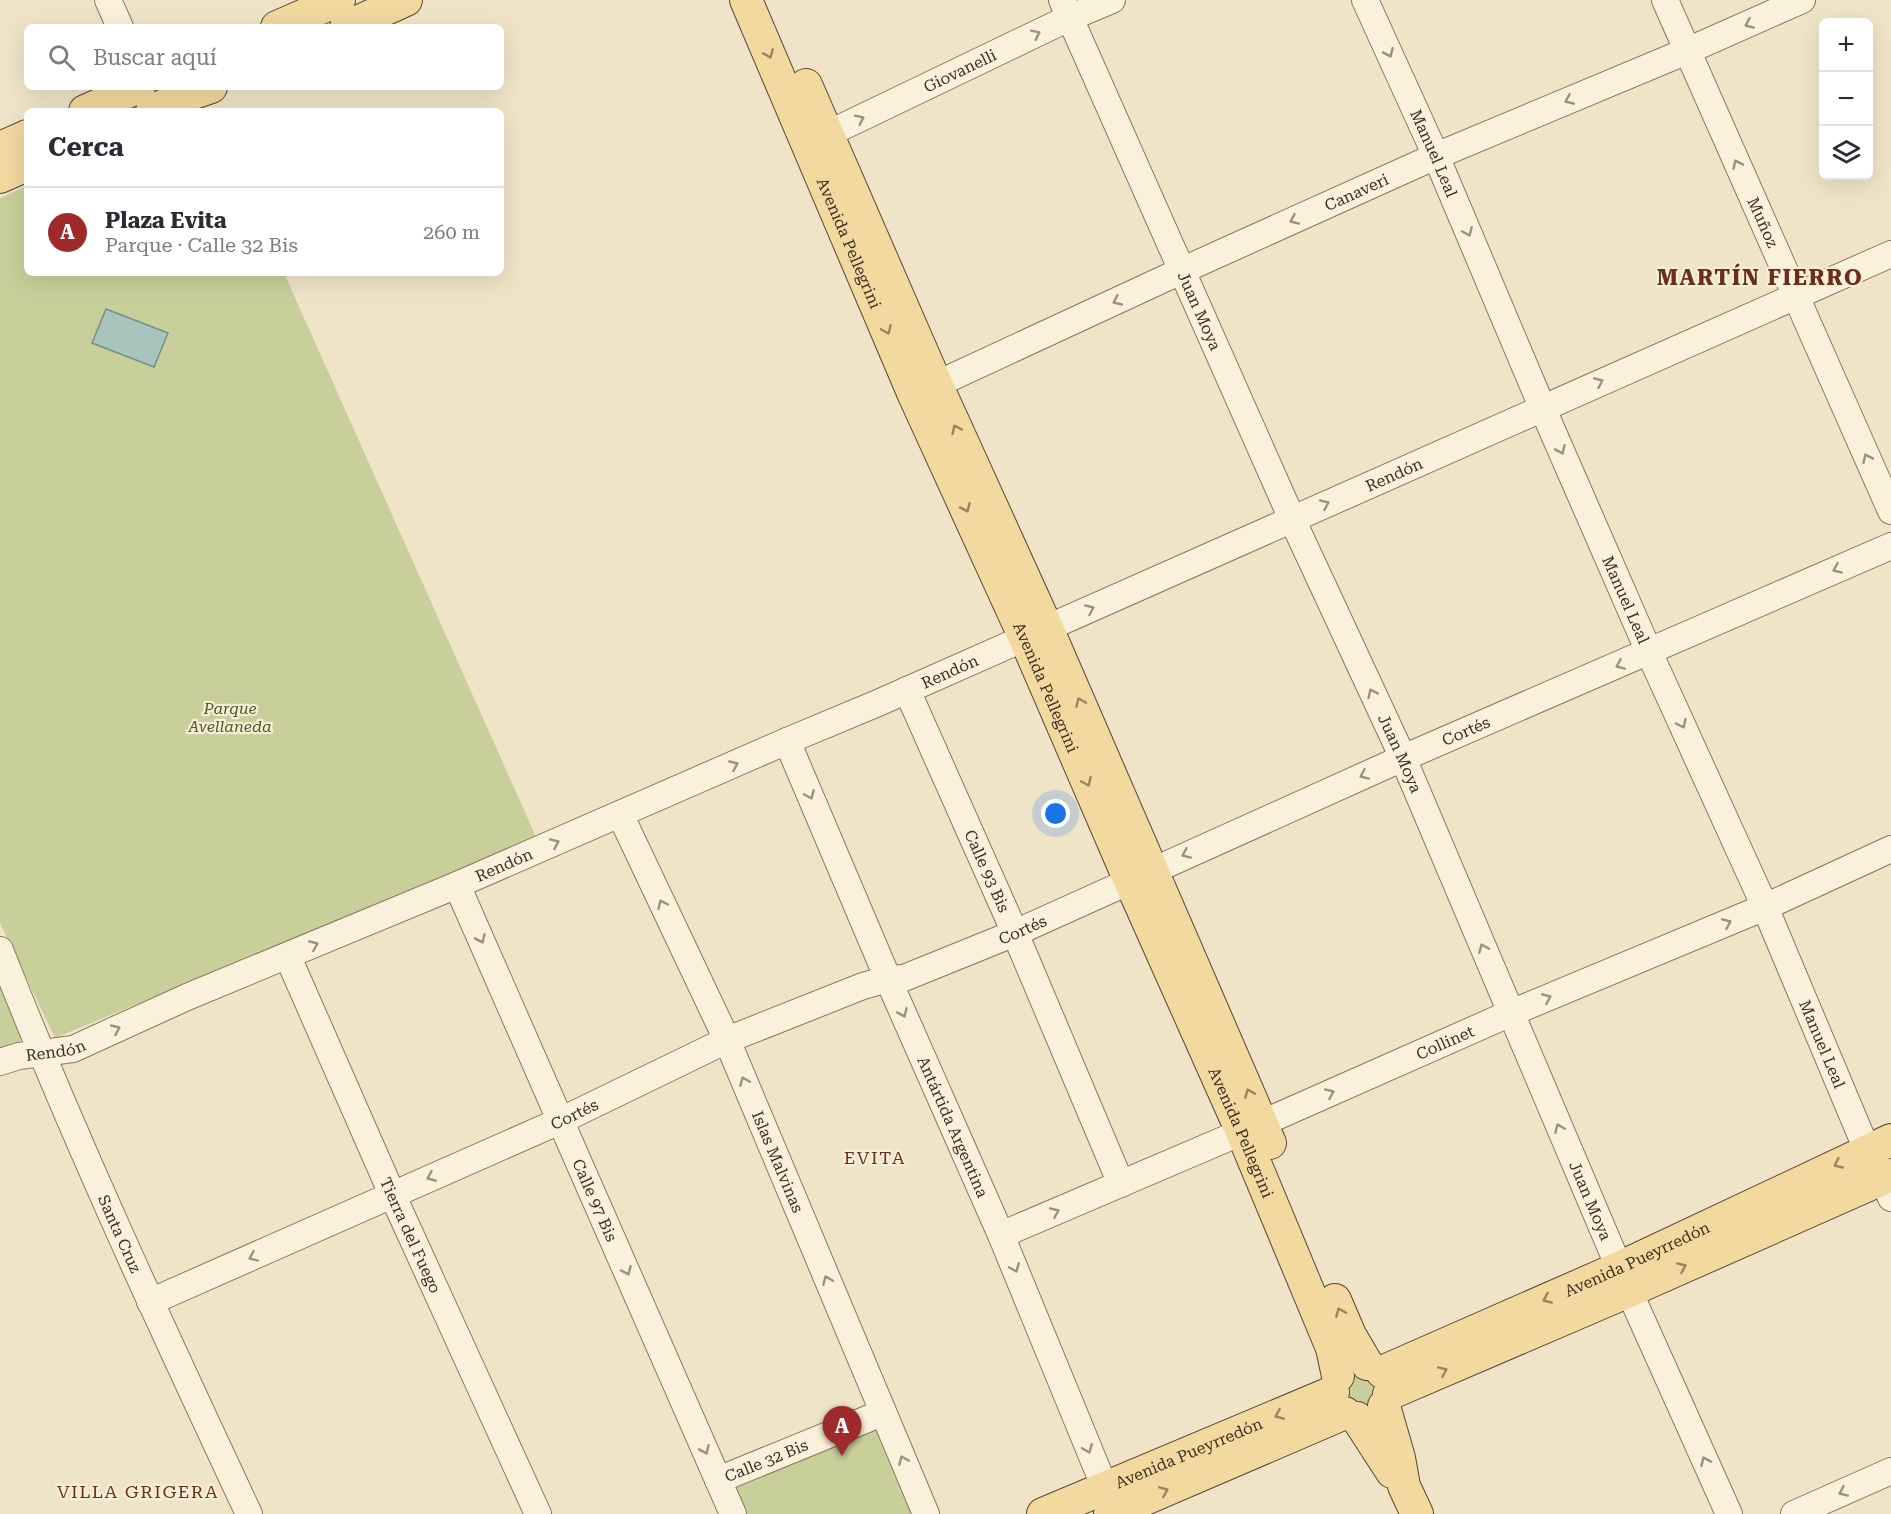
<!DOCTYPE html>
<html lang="es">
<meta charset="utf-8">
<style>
:root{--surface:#fff;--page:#f7f7f7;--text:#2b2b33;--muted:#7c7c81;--line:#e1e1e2;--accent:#9e2a2b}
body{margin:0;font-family:"Roboto Serif",serif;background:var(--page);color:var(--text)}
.controls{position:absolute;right:18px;top:18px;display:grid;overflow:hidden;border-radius:9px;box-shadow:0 6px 24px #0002}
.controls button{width:54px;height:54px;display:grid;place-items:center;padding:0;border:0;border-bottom:2px solid var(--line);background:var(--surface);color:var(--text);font:30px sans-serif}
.you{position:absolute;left:1056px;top:814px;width:21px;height:21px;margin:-15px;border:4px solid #fff;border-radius:50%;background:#1a73e8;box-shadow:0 0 0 9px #1a73e833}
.badge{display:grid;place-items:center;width:39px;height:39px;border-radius:50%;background:var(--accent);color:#fff;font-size:20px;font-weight:700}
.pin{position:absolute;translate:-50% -50px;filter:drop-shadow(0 2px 3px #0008)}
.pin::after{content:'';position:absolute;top:32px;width:21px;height:18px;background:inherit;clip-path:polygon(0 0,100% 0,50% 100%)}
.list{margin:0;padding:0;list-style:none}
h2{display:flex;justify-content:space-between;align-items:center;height:78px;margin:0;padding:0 24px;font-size:26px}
h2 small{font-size:20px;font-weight:400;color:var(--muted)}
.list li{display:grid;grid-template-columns:39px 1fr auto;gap:18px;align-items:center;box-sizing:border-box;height:90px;padding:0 24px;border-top:2px solid var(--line)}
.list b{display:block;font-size:22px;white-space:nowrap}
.list p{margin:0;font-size:20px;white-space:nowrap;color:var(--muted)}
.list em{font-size:20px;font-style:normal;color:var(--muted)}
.icon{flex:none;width:33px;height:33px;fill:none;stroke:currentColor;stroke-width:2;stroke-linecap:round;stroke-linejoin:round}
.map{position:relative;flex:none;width:1891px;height:1514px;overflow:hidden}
.search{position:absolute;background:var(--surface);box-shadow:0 6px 24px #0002;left:24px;top:24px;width:480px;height:66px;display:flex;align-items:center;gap:15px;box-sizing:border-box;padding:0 21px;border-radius:9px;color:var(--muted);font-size:22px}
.panel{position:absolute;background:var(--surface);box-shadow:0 6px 24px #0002;left:24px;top:108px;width:480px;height:168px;border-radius:9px}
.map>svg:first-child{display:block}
.green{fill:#c9cf9b}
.water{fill:#a9c4bc;stroke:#6f938a;stroke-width:1.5}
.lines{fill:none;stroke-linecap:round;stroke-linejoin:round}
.minor-casing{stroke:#8d765c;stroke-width:28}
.major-casing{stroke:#5b4430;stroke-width:34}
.minor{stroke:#faf1dc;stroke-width:26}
.major{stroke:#f3d9a0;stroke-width:32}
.oneway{stroke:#9c907e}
.oneway2{stroke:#988460}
.labels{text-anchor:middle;stroke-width:4.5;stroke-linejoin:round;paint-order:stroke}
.street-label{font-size:16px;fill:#3d2e20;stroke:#f7eed8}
.park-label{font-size:16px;font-style:italic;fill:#4d5a26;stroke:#f7eed8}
.neighbourhood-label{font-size:18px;letter-spacing:1.5px;fill:#6b2e1e;stroke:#f7eed8}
.district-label{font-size:22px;font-weight:bold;letter-spacing:1.5px;fill:#6b2e1e;stroke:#f7eed8}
</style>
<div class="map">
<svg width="1891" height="1514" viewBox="0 0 1891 1514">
<rect width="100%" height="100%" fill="#f0e4c8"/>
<path class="green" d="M 27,186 L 27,273 L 284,273 L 537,839 L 55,1038 L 0,923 L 0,198 Z
M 0,982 L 23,1033 L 19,1043 L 0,1049 Z
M 1359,1374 L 1378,1384 L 1372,1405 C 1351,1416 1334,1385 1359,1374 Z
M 874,1423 L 913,1514 L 745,1514 L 735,1493 L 736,1483 Z"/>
<path class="water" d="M 106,309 L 168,333 L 154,367 L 92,343 Z"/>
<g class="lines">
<g class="minor-casing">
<g id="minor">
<path d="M 108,0 L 120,27"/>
<path id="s1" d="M 1062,0 L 1292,519 L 1403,758 L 1629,1291 L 1729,1514"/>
<path id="s2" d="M 1365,0 L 1436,156 L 1542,407 L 1649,652 L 1765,907 L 1867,1150 L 1883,1179 L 1891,1198"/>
<path id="s3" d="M 1665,0 L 1891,511"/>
<path id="s4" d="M 811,142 L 1069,18 L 1112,0"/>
<path id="s5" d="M 920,392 L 1181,271 L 1436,156 L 1687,51 L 1802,0"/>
<path id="s6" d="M 907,690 L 1015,933 L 1121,1184"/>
<path id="s7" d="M 787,741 L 888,979 L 1001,1235 L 1112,1505"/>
<path id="s8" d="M 620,814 L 727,1040 L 926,1514"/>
<path id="s9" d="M 457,885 L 733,1514"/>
<path id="s10" d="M 0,950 C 75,1141 162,1328 249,1514"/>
<path id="s11" d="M 288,957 L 392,1194 L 538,1514"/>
<path id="s12" d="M 0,1062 L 19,1056 L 73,1049 L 187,997 L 457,885 L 787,741 L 878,703 L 1891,254"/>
<path id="s13" d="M 1001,1235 L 1242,1132 L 1511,1013 L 1765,907 L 1891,849"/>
<path id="s14" d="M 150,1302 L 562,1120 L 727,1040 L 863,986 L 888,979 L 904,978 L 1015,933 L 1403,758 L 1891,546"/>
<path id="s15" d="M 718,1480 L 882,1413"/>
<path d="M 1794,1514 L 1891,1471"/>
</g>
</g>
<g class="major-casing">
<g id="major">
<path id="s16" d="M 746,0 L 914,395 L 1025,638 L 1130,881 L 1242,1132 L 1332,1348 L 1338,1376"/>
<path d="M 277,27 L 339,0"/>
<path d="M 346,27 L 406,0"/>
<path d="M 806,85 L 937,386 L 1047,628 L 1270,1143"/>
<path d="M 85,111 L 139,87"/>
<path d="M 152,111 L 184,96 L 211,87"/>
<path d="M 0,148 L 27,136"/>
<path d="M 0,177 L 27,165"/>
<path d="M 1335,1300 L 1350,1335 L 1367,1364"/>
<path id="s17" d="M 1382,1372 L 1619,1268 L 1891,1140"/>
<path d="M 1389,1394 L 1629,1291 L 1891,1175"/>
<path d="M 1384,1406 L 1399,1458 L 1404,1486 L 1417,1514"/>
<path d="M 1357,1418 L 1392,1472"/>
<path id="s18" d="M 1043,1514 L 1333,1392"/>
<path d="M 1110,1514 L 1345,1413"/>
</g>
</g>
<use href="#minor" class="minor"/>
<use href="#major" class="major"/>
</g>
<defs><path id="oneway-chevron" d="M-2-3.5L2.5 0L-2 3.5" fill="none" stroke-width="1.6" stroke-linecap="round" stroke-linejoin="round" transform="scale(1.5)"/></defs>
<g class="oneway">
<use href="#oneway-chevron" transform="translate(1749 24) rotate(156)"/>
<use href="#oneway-chevron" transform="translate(1036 34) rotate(-26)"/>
<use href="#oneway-chevron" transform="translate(1389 53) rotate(66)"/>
<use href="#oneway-chevron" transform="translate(1569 100) rotate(157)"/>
<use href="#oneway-chevron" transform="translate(860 119) rotate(-26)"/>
<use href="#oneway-chevron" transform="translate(1737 164) rotate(-114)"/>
<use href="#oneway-chevron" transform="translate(1294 220) rotate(156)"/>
<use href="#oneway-chevron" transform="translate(1468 232) rotate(67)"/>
<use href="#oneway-chevron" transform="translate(1117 301) rotate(155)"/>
<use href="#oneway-chevron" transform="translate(1599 382) rotate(-24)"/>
<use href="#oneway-chevron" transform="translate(1561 450) rotate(66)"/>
<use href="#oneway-chevron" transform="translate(1867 458) rotate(-114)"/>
<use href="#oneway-chevron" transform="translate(1325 504) rotate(-24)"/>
<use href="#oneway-chevron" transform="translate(1837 569) rotate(156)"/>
<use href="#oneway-chevron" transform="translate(1090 609) rotate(-24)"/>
<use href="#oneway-chevron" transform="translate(1620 665) rotate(157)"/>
<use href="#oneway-chevron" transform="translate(1372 693) rotate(-115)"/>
<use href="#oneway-chevron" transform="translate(1682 724) rotate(65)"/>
<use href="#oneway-chevron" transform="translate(734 765) rotate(-24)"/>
<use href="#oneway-chevron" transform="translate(1364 775) rotate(156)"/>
<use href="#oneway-chevron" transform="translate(810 795) rotate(67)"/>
<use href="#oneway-chevron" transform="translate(555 843) rotate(-24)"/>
<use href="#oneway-chevron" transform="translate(1186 854) rotate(156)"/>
<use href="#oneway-chevron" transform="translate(662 904) rotate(-115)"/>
<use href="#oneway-chevron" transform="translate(1727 923) rotate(-23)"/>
<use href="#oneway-chevron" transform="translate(481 939) rotate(66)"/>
<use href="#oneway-chevron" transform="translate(314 945) rotate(-23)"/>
<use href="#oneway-chevron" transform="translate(1483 948) rotate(-113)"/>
<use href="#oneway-chevron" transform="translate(1547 998) rotate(-23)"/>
<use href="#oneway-chevron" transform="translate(903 1013) rotate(66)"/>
<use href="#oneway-chevron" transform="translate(116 1029) rotate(-25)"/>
<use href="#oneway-chevron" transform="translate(744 1081) rotate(-113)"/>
<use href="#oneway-chevron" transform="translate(1330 1093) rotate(-24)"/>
<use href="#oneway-chevron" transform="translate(1559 1128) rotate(-113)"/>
<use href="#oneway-chevron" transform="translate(431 1177) rotate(156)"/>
<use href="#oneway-chevron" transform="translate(1055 1212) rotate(-23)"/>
<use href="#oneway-chevron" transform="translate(253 1257) rotate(156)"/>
<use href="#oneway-chevron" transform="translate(1015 1268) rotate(68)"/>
<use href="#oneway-chevron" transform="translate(627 1271) rotate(66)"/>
<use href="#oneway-chevron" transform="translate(827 1280) rotate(-113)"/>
<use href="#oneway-chevron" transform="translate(1088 1449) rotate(68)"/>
<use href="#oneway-chevron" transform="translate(705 1450) rotate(66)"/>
<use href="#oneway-chevron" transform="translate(903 1460) rotate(-113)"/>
<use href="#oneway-chevron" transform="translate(1705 1461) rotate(-114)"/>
<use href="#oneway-chevron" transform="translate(1843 1492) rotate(156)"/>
</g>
<g class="oneway2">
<use href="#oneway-chevron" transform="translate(769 54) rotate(67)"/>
<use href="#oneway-chevron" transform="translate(887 330) rotate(67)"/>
<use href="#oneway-chevron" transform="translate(956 429) rotate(-115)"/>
<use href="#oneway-chevron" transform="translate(966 508) rotate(66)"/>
<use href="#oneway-chevron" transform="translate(1080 702) rotate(-113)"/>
<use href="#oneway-chevron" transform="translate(1087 782) rotate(67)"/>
<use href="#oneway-chevron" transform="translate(1249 1093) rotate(-113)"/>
<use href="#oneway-chevron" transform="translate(1838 1164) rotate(155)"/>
<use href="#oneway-chevron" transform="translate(1682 1267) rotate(-24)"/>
<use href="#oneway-chevron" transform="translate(1547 1299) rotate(156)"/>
<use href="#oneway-chevron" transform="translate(1340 1312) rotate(-113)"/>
<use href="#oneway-chevron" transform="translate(1443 1371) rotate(-23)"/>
<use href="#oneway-chevron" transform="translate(1279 1415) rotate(157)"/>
<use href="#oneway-chevron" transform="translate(1164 1491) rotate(-23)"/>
</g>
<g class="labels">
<g class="street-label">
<text dy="6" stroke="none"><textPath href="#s4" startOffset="165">Giovanelli</textPath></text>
<text dy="6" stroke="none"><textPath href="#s2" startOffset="168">Manuel Leal</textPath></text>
<text dy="6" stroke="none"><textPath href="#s5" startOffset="480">Canaveri</textPath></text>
<text dy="6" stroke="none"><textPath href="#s3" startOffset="243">Muñoz</textPath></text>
<text dy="6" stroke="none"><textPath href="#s16" startOffset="264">Avenida Pellegrini</textPath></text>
<text dy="6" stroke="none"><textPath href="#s1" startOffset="340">Juan Moya</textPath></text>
<text dy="6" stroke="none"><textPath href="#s12" startOffset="1515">Rendón</textPath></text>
<text dy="6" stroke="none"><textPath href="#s2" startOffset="654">Manuel Leal</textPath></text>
<text dy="6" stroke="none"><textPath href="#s12" startOffset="1029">Rendón</textPath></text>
<text dy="6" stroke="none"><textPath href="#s16" startOffset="750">Avenida Pellegrini</textPath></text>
<text dy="6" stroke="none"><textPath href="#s14" startOffset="1436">Cortés</textPath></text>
<text dy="6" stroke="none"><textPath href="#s1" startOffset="826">Juan Moya</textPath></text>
<text dy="6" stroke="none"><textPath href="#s12" startOffset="543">Rendón</textPath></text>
<text dy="6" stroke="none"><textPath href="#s6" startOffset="198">Calle 93 Bis</textPath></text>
<text dy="6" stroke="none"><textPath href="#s14" startOffset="950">Cortés</textPath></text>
<text dy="6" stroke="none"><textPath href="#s13" startOffset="484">Collinet</textPath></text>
<text dy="6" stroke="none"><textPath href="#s2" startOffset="1140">Manuel Leal</textPath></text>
<text dy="6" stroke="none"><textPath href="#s12" startOffset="57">Rendón</textPath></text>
<text dy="6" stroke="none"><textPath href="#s14" startOffset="464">Cortés</textPath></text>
<text dy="6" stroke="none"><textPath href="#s7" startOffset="420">Antártida Argentina</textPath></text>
<text dy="6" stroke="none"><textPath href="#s16" startOffset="1236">Avenida Pellegrini</textPath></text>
<text dy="6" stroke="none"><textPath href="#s8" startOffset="382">Islas Malvinas</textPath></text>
<text dy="6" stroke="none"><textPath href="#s9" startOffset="344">Calle 97 Bis</textPath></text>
<text dy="6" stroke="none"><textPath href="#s1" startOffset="1312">Juan Moya</textPath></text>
<text dy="6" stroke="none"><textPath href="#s10" startOffset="308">Santa Cruz</textPath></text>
<text dy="6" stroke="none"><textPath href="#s11" startOffset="304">Tierra del Fuego</textPath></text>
<text dy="6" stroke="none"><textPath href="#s17" startOffset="279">Avenida Pueyrredón</textPath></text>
<text dy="6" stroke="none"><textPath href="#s18" startOffset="158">Avenida Pueyrredón</textPath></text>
<text dy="6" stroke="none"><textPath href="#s15" startOffset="52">Calle 32 Bis</textPath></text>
</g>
<g class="park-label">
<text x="230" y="714">Parque<tspan x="230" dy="18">Avellaneda</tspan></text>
</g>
<g class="neighbourhood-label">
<text x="875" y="1164">EVITA</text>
<text x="138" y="1498">VILLA GRIGERA</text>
</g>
<g class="district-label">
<text x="1760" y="285">MARTÍN FIERRO</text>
</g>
</g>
</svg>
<div class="controls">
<button>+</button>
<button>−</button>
<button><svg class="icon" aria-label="layers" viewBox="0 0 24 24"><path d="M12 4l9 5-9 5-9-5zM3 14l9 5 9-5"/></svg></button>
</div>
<div class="you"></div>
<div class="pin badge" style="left:842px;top:1456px">A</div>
<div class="search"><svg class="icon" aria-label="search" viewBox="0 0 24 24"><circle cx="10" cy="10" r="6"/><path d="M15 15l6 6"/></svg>Buscar aquí</div>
<section class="panel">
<h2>Cerca<small></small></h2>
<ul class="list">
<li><span class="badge">A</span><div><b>Plaza Evita</b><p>Parque · Calle 32 Bis</p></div><em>260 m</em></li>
</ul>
</section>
</div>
